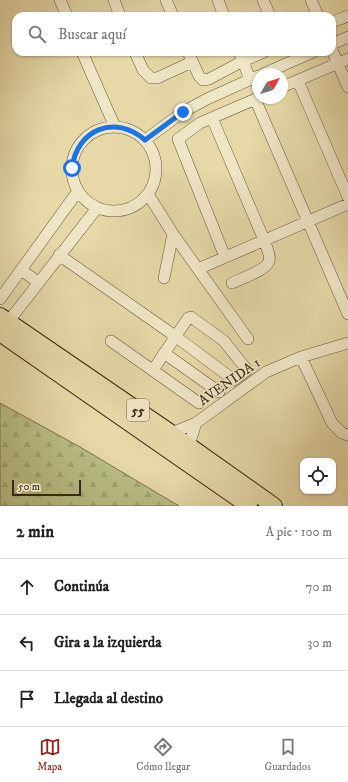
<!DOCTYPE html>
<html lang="es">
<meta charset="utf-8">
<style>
:root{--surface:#fff;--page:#f6f6f6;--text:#222;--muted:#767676;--line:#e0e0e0;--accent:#8f2418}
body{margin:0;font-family:"IM FELL DW Pica",serif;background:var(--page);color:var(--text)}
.controls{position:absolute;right:12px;bottom:12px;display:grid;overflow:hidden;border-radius:8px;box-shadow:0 1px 3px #0004}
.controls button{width:36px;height:36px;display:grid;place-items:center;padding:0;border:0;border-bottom:1px solid var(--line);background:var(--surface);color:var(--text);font:20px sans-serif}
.compass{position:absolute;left:252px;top:68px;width:36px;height:36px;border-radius:50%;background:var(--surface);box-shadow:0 1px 3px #0004;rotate:51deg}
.scale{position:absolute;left:12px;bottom:10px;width:69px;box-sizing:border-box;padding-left:4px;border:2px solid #3b2817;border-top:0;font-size:11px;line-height:14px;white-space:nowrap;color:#3b2817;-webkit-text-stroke:3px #efe6c6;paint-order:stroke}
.stop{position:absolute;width:12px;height:12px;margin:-9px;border:3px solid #1a73e8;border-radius:50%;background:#fff}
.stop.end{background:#1a73e8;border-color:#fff;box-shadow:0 1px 4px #0008}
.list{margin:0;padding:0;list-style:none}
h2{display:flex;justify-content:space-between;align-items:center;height:52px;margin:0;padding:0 16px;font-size:17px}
h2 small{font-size:13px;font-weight:400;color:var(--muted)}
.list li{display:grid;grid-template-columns:26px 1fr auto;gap:12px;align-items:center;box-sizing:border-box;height:56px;padding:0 16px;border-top:1px solid var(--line)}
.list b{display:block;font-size:15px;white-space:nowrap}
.list em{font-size:13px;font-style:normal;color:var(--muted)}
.icon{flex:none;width:22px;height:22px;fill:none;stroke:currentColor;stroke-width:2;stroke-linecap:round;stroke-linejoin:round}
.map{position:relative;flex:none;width:348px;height:506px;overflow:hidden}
.search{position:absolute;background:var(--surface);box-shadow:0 1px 3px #0004;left:12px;right:12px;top:12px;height:44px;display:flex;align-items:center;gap:10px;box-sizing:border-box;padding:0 14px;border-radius:12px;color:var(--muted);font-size:15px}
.sheet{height:220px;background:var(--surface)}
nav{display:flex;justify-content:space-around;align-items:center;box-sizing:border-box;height:56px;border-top:1px solid var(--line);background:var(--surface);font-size:11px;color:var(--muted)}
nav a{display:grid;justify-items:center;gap:2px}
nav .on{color:var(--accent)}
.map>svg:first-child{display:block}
.forest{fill:url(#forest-firs);stroke:#7a734e}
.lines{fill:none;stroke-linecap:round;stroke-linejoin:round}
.minor-casing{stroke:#66543b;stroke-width:12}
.highway-casing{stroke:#3b2817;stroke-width:18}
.minor{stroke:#efe6c6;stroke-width:11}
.highway{stroke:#e6d8a7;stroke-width:16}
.route{stroke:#1a73e8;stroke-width:5}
.labels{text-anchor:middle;stroke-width:3;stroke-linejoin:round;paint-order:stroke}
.shield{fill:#efe6c6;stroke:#71614c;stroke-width:1}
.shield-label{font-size:13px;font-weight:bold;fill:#3b2817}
.street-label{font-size:14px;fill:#3b2817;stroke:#efe6c6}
</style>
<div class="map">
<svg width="348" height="506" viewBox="0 0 348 506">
<defs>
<pattern id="forest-firs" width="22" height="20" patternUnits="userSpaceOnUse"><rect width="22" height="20" fill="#b8be84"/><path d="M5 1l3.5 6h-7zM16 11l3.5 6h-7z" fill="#9fa371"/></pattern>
</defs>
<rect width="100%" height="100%" fill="#e6d8a7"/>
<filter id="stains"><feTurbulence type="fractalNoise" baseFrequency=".005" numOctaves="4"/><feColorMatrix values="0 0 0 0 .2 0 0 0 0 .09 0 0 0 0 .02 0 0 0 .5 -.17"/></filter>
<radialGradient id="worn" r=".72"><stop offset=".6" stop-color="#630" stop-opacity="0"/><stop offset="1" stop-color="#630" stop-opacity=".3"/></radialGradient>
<path class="forest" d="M 0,403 L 80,447 L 179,506 L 0,506 Z"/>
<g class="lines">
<g class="minor-casing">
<path id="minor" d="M 60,0 L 67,16
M 114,0 L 120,16
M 166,0 L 173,16
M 218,0 L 224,16
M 263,0 L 270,16
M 311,0 L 318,16
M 332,22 L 348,16
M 332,44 L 348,37
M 332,50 L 348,87
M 82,52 L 115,127
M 135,52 L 143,70 L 151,78 L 157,78 L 192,62
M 188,52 L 199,76 L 203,80 L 209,79 L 243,61 L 239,52
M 263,74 L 313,52
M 250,80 L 243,61 L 264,52
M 298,81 L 348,197
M 282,87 L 348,59
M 255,99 L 348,314
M 212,118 L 264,240 C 266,246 271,255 269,261 C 267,270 240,279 232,283
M72 169a42 42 0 1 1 84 0a42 42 0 1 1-84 0Z
M 145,140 L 183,112 L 207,99 L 258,76
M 148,194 L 173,234 L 248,339
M 59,255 L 175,336 L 234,380 L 247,370 L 224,341 L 191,317 L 188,318 L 153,370
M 225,257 L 178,139 L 200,123 L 258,98
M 198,269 L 348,204
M 21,270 L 38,282
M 164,278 L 173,234
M 0,299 L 78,191
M 8,322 L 97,208
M 111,341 L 199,403
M 164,353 L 219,392
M 301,357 L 332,423 L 342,433 L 348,435
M 171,433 L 196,423 L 266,372 L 301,357 L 348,343
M 189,445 L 196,423"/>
</g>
<g class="highway-casing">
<path id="highway" d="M 0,316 L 171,433 L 274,506
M 0,333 L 249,506"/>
</g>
<use href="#minor" class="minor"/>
<use href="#highway" class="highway"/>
</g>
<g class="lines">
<path class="route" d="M 72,168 C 77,129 115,114 145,140 L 183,112"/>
</g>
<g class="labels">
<rect class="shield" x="127" y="399" width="22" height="22" rx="3"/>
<g class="shield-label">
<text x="138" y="415">55</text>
</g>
<g class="street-label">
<text transform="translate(229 381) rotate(-35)" y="5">AVENIDA 1</text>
</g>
</g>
<rect width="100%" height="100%" filter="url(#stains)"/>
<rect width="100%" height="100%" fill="url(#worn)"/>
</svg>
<div class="controls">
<button><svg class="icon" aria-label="locate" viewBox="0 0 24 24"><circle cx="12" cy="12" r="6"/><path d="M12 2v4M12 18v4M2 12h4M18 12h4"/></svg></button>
</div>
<svg class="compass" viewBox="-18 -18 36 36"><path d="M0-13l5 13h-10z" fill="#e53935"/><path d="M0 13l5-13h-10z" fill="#767676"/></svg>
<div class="scale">50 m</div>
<div class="stop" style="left:72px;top:168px"></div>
<div class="stop end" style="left:183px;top:112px"></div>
<div class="search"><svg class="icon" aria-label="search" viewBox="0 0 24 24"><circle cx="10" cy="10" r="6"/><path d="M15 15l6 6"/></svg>Buscar aquí</div>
</div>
<section class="sheet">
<h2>2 min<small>A pie · 100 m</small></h2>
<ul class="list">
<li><svg class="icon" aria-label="ahead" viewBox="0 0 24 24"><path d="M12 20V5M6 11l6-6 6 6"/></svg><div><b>Continúa</b></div><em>70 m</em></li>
<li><svg class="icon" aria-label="left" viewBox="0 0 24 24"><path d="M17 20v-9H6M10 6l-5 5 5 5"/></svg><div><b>Gira a la izquierda</b></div><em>30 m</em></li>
<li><svg class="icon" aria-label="arrive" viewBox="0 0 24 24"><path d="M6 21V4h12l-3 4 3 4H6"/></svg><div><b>Llegada al destino</b></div></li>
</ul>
</section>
<nav>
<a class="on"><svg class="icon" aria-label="map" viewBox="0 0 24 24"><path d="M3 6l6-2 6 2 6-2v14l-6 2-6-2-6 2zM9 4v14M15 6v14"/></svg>Mapa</a>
<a><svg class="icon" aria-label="directions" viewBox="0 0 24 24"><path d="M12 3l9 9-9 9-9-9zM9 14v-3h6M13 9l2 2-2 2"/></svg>Cómo llegar</a>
<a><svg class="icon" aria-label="saved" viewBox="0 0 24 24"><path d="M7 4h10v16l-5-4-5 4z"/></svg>Guardados</a>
</nav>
